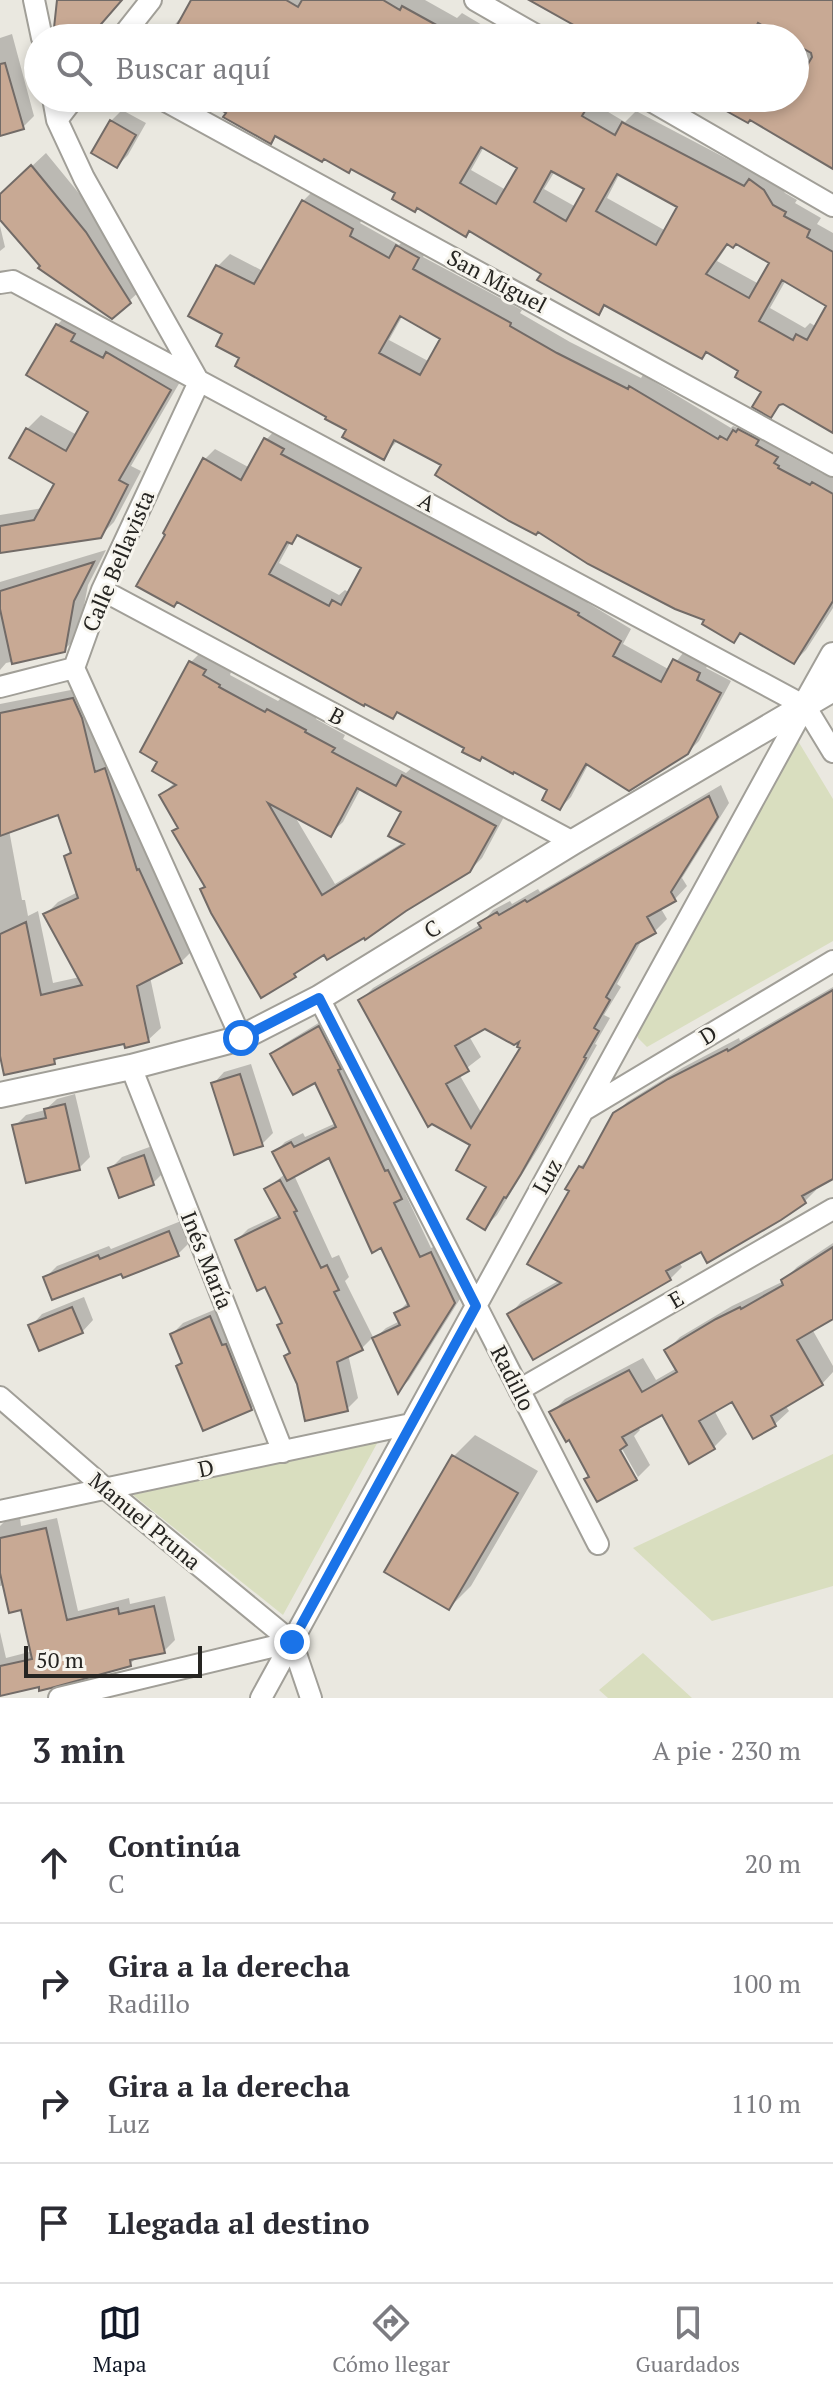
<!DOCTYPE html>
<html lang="es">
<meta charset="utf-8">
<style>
:root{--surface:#fff;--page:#f7f7f7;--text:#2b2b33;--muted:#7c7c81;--line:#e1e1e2;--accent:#111827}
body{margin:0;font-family:"PT Serif",serif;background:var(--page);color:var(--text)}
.scale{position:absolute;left:24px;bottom:20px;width:178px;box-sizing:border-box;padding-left:8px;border:4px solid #262522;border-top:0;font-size:22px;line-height:28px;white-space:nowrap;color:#262522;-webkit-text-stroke:6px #f7f5ee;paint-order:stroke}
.stop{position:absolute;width:24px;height:24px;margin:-18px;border:6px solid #1a73e8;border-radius:50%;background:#fff}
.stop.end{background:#1a73e8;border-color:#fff;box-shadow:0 2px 8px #0008}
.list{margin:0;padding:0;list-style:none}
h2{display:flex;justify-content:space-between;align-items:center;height:104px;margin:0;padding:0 32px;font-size:34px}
h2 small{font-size:26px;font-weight:400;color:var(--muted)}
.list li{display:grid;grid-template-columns:52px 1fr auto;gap:24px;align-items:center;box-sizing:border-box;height:120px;padding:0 32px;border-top:2px solid var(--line)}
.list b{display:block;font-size:30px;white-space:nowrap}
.list p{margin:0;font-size:26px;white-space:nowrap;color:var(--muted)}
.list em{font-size:26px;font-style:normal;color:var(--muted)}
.icon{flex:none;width:44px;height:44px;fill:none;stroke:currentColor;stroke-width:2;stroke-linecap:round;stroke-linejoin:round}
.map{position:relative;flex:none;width:833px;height:1698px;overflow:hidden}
.search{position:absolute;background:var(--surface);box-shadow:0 4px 12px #0003;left:24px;right:24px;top:24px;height:88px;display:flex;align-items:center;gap:20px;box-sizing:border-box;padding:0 28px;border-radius:44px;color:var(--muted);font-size:30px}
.sheet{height:584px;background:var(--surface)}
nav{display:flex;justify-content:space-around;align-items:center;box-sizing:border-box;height:112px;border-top:2px solid var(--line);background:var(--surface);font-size:22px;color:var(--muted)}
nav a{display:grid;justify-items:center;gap:4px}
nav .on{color:var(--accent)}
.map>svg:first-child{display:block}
.green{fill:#d9debf}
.shadow{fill:#0003;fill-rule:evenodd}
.building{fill:#c8a994;stroke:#726b67;stroke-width:2;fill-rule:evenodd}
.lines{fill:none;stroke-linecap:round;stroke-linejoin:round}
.minor-casing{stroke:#a19f98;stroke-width:24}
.tertiary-casing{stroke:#a19f98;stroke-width:28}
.minor{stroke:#fff;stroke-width:20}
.tertiary{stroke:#fff;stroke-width:24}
.route{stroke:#1a73e8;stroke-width:10}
.labels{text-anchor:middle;stroke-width:6;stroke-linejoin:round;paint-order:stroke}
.street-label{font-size:22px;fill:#262522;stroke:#f7f5ee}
</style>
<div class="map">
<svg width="833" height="1698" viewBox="0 0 833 1698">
<rect width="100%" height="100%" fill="#eae8e0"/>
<path class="green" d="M 795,736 L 833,799 L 833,941 L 647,1047 L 638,1038 L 635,1022 Z
M 380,1438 L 283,1615 L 133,1495 Z
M 833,1454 L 833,1586 L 712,1621 L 633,1548 Z
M 643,1653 L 692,1698 L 608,1698 L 599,1690 Z"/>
<path class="shadow" d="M 196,0 L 425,0 L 457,18 L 462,13 L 504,38 L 163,38 Z
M 531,0 L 833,0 L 833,168 L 750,118 L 715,102 L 709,108 L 692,98 L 795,98 L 795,38 L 597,38 Z
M 12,34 L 34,116 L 23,127 L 0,134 L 0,38 Z
M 204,98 L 596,98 L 593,103 L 625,122 L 636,111 L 756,174 L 762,168 L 776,178 L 785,193 L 797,200 L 795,203 L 821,218 L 817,224 L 833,233 L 833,431 L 784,402 L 771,415 L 764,391 L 741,370 L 707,351 L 702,357 L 607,304 L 598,313 L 543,273 L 471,229 L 466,234 L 352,167 L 277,135 L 270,141 ZM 484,147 L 520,167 L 506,190 L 471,170 ZM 555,171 L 587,189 L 576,207 L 544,189 ZM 620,173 L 680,206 L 666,231 L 607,198 ZM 736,242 L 771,262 L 759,284 L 717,261 L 729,243 ZM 786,280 L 829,305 L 817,327 L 810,323 L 805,328 L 770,308 Z
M 122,110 L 146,123 L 128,155 L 117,166 L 111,121 Z
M 46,153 L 100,219 L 144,287 L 112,317 L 43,266 L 0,217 L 0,196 Z
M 315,189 L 364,217 L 360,223 L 399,245 L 410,234 L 430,245 L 423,257 L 522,310 L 520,313 L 570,342 L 641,378 L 643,375 L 731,428 L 733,426 L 738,428 L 746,419 L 790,453 L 788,455 L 823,474 L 826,471 L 833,475 L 833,608 L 806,650 L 794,662 L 742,632 L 734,640 L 707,619 L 538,530 L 443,464 L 398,440 L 383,457 L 348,429 L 242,357 L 225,334 L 191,315 L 218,266 L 230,254 L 263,271 L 303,201 ZM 403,315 L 443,338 L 430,362 L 389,340 Z
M 0,226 L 5,247 L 0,251 Z
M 71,311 L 184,375 L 131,466 L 141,471 L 114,522 L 100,536 L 0,551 L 0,515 L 43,508 L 57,483 L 27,429 L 41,415 L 77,435 L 91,411 L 29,374 L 57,325 Z
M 277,428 L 293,438 L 290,443 L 589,601 L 588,603 L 631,629 L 623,644 L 670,670 L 686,649 L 710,662 L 706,668 L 731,681 L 699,741 L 687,753 L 589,763 L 571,797 L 560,808 L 550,789 L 398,710 L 228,630 L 204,460 L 215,449 L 250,468 L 266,440 ZM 299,534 L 364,567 L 350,593 L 345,590 L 339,595 L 279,563 L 291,541 Z
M 106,550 L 88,585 L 78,636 L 64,650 L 6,663 L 0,670 L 0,582 Z
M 203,650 L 217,657 L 214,662 L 231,672 L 230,675 L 278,701 L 281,698 L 317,717 L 316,719 L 345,735 L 343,739 L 406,773 L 416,764 L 506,813 L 482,858 L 469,871 L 325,952 L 305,964 L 294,975 L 207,885 L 180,826 L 161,796 L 175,782 L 191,662 ZM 361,788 L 404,811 L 404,842 L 335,884 L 294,815 L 330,834 L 343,822 Z
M 86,687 L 194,949 L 181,962 L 150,977 L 161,1028 L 148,1040 L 126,1042 L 60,1056 L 54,1062 L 0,1046 L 0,704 ZM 59,812 L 72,850 L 66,856 L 78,892 L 58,902 L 46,914 L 80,977 L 53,983 L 38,911 L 28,916 L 25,900 L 22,900 L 9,830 Z
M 721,785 L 729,803 L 682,878 L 687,886 L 675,899 L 660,907 L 667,919 L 655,931 L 643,938 L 617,984 L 621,987 L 604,1015 L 610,1018 L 595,1044 L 597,1045 L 544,1139 L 497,1215 L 485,1227 L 488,1186 L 473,1144 L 360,1001 L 373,988 L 481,924 L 493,910 L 510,901 L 512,904 L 538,889 L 540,892 ZM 485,1027 L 525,1037 L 522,1048 L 482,1114 L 459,1074 L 481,1057 L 469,1036 Z
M 833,987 L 833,1176 L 815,1187 L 816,1190 L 805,1201 L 679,1262 L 682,1267 L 670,1279 L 510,1314 L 521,1302 L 560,1280 L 572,1190 L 580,1167 L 592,1155 L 615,1114 L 627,1102 L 682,1068 L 739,1038 L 740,1041 Z
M 330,1016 L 412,1186 L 405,1193 L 431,1248 L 442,1243 L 465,1291 L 409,1380 L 399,1390 L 374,1339 L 386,1328 L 400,1321 L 397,1313 L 409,1301 L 382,1246 L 330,1156 L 294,1175 L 332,1258 L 339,1255 L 349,1277 L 345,1281 L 373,1337 L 362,1348 L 348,1354 L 358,1398 L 347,1409 L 299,1384 L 286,1356 L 291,1351 L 280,1325 L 283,1322 L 266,1284 L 237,1240 L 248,1229 L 280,1214 L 266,1189 L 285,1174 L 274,1153 L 285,1142 L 303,1133 L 305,1137 L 336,1123 L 316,1080 L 273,1055 L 284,1044 Z
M 251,1064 L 273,1133 L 262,1144 L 213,1084 L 224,1072 Z
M 75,1094 L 90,1157 L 79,1168 L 15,1126 L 26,1115 L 45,1110 L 57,1099 Z
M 155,1145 L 164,1172 L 153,1183 L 120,1195 L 111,1168 L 122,1157 Z
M 181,1221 L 189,1243 L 178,1254 L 122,1271 L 46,1277 L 57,1266 L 109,1246 L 111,1249 Z
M 833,1243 L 833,1316 L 812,1329 L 833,1366 L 833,1372 L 822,1384 L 785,1405 L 789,1411 L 775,1424 L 733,1400 L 714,1410 L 727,1434 L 714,1447 L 663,1412 L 637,1426 L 640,1430 L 634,1436 L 650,1465 L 638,1477 L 617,1440 L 613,1442 L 633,1477 L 638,1477 L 598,1500 L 591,1476 L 570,1437 L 551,1413 L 565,1399 L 643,1358 L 656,1380 L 677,1368 L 667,1350 L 680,1337 L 732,1306 L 782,1282 L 797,1267 Z
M 84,1297 L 93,1320 L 82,1332 L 31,1326 L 42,1314 Z
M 221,1307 L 262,1397 L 251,1408 L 178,1366 L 184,1360 L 172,1334 L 183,1323 Z
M 475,1435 L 538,1471 L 471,1586 L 449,1608 L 454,1456 Z
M 20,1518 L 21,1526 L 57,1518 L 78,1611 L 129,1598 L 130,1604 L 165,1596 L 175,1640 L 164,1651 L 137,1657 L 130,1664 L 0,1696 L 0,1632 L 6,1658 L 33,1651 L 23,1607 L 5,1585 L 0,1586 L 0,1526 L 4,1522 Z"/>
<path class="building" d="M 57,0 L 122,0 L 89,38 L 68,38 L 54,28 Z
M 191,0 L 286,0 L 298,7 L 302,0 L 383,0 L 400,10 L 402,6 L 460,38 L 170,38 Z
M 529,0 L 833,0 L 833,169 L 750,120 L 748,123 L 703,98 L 795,98 L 795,86 L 812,57 L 811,53 L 795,44 L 795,38 L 784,38 L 758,23 L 750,38 L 597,38 Z
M 5,63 L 24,129 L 0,136 L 0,64 Z
M 200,98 L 575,98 L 588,106 L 582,116 L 615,135 L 622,122 L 744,186 L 749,179 L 764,190 L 773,205 L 786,212 L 784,216 L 810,230 L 807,237 L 833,252 L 833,433 L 783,404 L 779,405 L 771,418 L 752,407 L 761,392 L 735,377 L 738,371 L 706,352 L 702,359 L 604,305 L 599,315 L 537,280 L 541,274 L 469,231 L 466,237 L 417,208 L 415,212 L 392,199 L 395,193 L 351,169 L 349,173 L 324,159 L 322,162 L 275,136 L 271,144 L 223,117 L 226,113 ZM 481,147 L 517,168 L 496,204 L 460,183 ZM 551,171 L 584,189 L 566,221 L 534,202 ZM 617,174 L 677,207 L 656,245 L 596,211 ZM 727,244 L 733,248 L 736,244 L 769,263 L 749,298 L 706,274 ZM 782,280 L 826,306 L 807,340 L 796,334 L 793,340 L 759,321 Z
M 110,120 L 136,135 L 117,168 L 91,153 Z
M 31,165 L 86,232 L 131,303 L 112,319 L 38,268 L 40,266 L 0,220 L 0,194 Z
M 302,200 L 353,229 L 350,236 L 389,258 L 396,245 L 419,258 L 413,269 L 511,323 L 510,326 L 557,353 L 628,389 L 629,386 L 718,439 L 720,436 L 727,440 L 733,430 L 736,432 L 738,429 L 759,440 L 756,445 L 778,457 L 774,463 L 779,466 L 778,468 L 810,485 L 812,482 L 833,494 L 833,601 L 794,664 L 740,633 L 734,643 L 702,624 L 704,620 L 675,609 L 588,564 L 538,532 L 536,535 L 509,521 L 435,475 L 441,465 L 394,440 L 384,460 L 342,437 L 346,430 L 325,419 L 326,417 L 235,366 L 239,358 L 216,346 L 222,334 L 188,316 L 216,265 L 254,284 ZM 400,316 L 440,339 L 420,375 L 379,353 Z
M 56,324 L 75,334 L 71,341 L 103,358 L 106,352 L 171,390 L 119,480 L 128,485 L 101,538 L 0,553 L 0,526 L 34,520 L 54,484 L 9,458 L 26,428 L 66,451 L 88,412 L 26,375 Z
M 264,438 L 284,449 L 281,454 L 579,613 L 578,615 L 621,641 L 613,656 L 661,682 L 673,659 L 700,673 L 697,680 L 721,693 L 688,754 L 629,791 L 586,764 L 560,810 L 542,800 L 547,790 L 514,772 L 513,774 L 482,757 L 480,761 L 462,752 L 464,748 L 397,712 L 393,719 L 365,704 L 364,706 L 177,602 L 174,607 L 136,586 L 165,535 L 163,533 L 203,458 L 241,480 ZM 297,535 L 361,568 L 341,605 L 332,600 L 329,606 L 269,574 L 287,542 L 292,544 Z
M 94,562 L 74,601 L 65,652 L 12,664 L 0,609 L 0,591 Z
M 189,661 L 206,670 L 203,675 L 220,685 L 219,687 L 265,712 L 267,709 L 306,730 L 305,732 L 335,748 L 332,752 L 396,786 L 402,775 L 496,826 L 470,872 L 406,911 L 365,940 L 364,938 L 327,960 L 324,955 L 294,974 L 296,977 L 261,998 L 211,913 L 200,889 L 205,887 L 172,831 L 178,828 L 159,795 L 176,785 L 152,771 L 157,762 L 140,752 ZM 357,788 L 401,812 L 388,836 L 404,844 L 322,895 L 268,803 L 331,837 Z
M 73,698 L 82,718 L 95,772 L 105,768 L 137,870 L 139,869 L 182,963 L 137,986 L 149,1042 L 125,1048 L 124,1044 L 54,1059 L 55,1064 L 4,1075 L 0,1056 L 0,934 L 26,922 L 41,995 L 82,985 L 43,914 L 78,898 L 64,856 L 71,853 L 58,815 L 0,836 L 0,713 Z
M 709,796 L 718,817 L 671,892 L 676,901 L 647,917 L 656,933 L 636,944 L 606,997 L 610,1000 L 594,1028 L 599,1031 L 584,1057 L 586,1058 L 521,1174 L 506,1198 L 504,1197 L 485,1230 L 467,1219 L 486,1187 L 456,1170 L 470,1145 L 432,1124 L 428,1127 L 358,1000 L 481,928 L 478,923 L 497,912 L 499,915 L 525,900 L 527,902 ZM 485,1029 L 514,1045 L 519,1042 L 517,1047 L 520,1048 L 471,1128 L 446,1084 L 469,1071 L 455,1046 Z
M 833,990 L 833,1179 L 802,1196 L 806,1203 L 781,1220 L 707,1263 L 701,1252 L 666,1271 L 671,1280 L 533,1360 L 507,1314 L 561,1283 L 527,1264 L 569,1191 L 565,1189 L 579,1166 L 583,1168 L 613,1113 L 668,1079 L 727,1049 L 728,1051 Z
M 319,1026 L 341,1069 L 338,1070 L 385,1171 L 388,1170 L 402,1199 L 394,1203 L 420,1257 L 431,1252 L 455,1303 L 398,1394 L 372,1338 L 400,1325 L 394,1313 L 409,1306 L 381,1248 L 372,1253 L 329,1158 L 287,1181 L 272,1152 L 291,1142 L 294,1147 L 336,1127 L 315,1083 L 293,1095 L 270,1054 Z
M 240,1074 L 263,1146 L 234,1155 L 211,1083 Z
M 65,1104 L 80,1170 L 26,1183 L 12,1125 L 46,1118 L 44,1109 Z
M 144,1155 L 154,1185 L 119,1198 L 108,1168 Z
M 280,1180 L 297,1211 L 294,1212 L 321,1268 L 327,1265 L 339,1290 L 334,1292 L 363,1350 L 337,1362 L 348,1411 L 305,1421 L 297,1384 L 284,1356 L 290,1353 L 277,1325 L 282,1323 L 265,1287 L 257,1291 L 235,1240 L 280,1218 L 264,1189 Z
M 169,1231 L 179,1256 L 123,1278 L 121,1274 L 52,1300 L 43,1277 L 98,1255 L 100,1259 Z
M 833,1247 L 833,1319 L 797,1340 L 823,1385 L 771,1416 L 776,1426 L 753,1439 L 732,1402 L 699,1421 L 715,1449 L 689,1464 L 662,1415 L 622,1437 L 627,1445 L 620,1450 L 637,1480 L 597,1502 L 584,1479 L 589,1477 L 569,1440 L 566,1442 L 549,1412 L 629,1370 L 642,1392 L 677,1372 L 664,1350 L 716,1319 L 740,1307 L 741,1309 L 783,1285 L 781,1280 Z
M 72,1307 L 83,1333 L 39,1351 L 28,1325 Z
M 210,1316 L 222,1345 L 226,1344 L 252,1410 L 203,1431 L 176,1366 L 182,1363 L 170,1334 Z
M 452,1455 L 518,1493 L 449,1610 L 384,1572 Z
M 46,1528 L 67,1620 L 118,1608 L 119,1614 L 154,1606 L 165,1653 L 130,1660 L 131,1666 L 51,1688 L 39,1691 L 39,1687 L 0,1696 L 0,1666 L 32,1659 L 21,1610 L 9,1613 L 0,1573 L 0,1538 Z"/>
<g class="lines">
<g class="minor-casing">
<path id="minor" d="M 34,0 L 42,38
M 475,0 L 541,38
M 121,38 L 151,0
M 53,98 L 57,120 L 84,178 L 199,382 L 102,590 L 74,668 L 241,1038
M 160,98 L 833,466
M 646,98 L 833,206
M 57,120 L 74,98
M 0,283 L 13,281 L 805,706 L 833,752
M 102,590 L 573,842
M 0,687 L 74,668
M 319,998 L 598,1544
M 131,1067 L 283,1452
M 586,1109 L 833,961
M 519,1390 L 833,1209
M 0,1397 L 106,1489 L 292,1642
M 0,1511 L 411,1424
M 292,1642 L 311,1698
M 59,1698 L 292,1642
M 261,1698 L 805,706"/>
</g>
<g class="tertiary-casing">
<path id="tertiary" d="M 805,705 L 833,655
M 0,1095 L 131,1067 L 241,1038 L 319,998 L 573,842 L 833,689"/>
</g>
<use href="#minor" class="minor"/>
<use href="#tertiary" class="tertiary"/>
</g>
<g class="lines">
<path class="route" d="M 241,1038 L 319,998 L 476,1306 L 292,1642"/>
</g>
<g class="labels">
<g class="street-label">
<text transform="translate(497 281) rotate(28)" y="8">San Miguel</text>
<text transform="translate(427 502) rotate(28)" y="8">A</text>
<text transform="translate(118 561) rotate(-67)" y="8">Calle Bellavista</text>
<text transform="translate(337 716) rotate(28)" y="8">B</text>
<text transform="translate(432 929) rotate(-32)" y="8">C</text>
<text transform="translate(708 1035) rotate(-31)" y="8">D</text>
<text transform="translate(547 1176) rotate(-61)" y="8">Luz</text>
<text transform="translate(207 1260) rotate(68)" y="8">Inés María</text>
<text transform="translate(676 1299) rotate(-30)" y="8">E</text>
<text transform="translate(513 1378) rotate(63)" y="8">Radillo</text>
<text transform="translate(206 1468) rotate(-12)" y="8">D</text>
<text transform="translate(145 1521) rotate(40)" y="8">Manuel Pruna</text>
</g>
</g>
</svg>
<div class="scale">50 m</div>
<div class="stop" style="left:241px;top:1038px"></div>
<div class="stop end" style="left:292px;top:1642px"></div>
<div class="search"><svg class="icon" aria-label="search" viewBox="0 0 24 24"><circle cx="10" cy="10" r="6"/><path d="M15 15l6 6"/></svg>Buscar aquí</div>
</div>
<section class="sheet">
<h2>3 min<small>A pie · 230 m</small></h2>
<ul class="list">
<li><svg class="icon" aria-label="ahead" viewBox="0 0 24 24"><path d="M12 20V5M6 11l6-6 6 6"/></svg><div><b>Continúa</b><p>C</p></div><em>20 m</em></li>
<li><svg class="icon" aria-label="right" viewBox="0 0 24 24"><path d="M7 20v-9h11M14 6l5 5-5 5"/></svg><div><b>Gira a la derecha</b><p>Radillo</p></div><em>100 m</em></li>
<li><svg class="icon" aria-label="right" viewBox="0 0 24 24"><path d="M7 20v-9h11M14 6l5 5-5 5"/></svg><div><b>Gira a la derecha</b><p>Luz</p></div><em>110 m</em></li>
<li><svg class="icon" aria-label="arrive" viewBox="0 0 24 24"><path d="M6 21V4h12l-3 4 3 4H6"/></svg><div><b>Llegada al destino</b></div></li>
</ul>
</section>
<nav>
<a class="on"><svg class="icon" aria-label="map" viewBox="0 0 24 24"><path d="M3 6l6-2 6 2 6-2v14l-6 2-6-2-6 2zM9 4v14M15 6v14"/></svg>Mapa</a>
<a><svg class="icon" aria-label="directions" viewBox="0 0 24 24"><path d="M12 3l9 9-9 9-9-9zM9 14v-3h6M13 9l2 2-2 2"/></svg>Cómo llegar</a>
<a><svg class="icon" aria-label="saved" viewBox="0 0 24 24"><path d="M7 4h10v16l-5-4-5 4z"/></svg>Guardados</a>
</nav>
